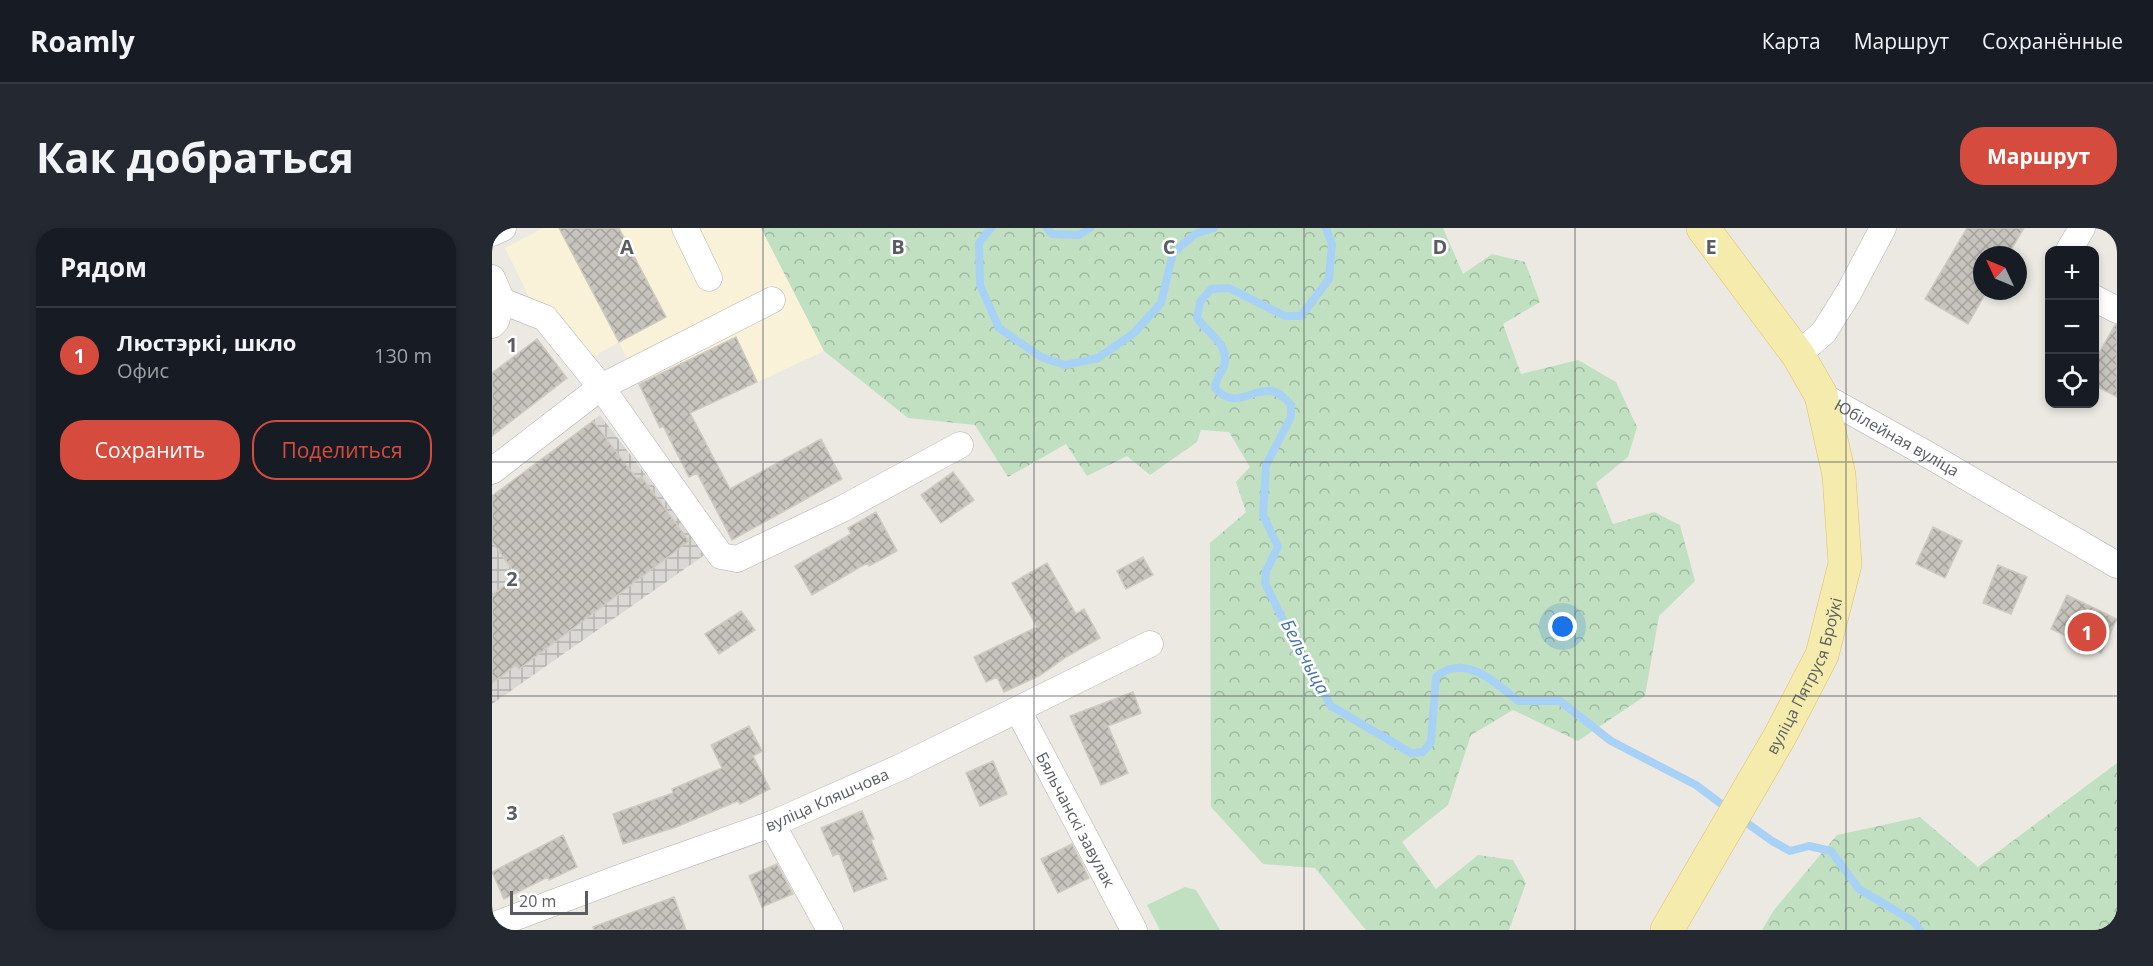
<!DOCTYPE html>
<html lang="ru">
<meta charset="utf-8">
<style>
:root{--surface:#171b24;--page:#242831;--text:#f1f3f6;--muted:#9ea1a6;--line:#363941;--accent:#d54c3e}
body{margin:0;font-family:"Open Sans",sans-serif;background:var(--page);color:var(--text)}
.controls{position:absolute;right:18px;top:18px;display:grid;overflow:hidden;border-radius:12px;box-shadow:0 3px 9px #0003}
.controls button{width:54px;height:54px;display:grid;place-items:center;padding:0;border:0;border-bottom:2px solid var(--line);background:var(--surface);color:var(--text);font:30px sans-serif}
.compass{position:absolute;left:1481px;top:18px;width:54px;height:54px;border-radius:50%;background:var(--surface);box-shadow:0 3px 9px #0003;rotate:314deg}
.scale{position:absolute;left:18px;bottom:15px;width:78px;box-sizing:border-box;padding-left:6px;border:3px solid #5a5d61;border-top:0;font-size:16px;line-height:21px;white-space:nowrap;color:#5a5d61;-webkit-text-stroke:4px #fff;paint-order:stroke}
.you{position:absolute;left:1071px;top:399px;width:21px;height:21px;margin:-15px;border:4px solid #fff;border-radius:50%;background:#1a73e8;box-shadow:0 0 0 9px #1a73e833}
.badge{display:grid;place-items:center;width:39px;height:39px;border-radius:50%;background:var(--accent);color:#fff;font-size:20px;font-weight:700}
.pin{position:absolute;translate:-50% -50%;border:3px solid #fff;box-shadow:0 2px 6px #0006}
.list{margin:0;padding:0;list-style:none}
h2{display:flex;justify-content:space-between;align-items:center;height:78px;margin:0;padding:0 24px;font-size:26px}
h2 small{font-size:20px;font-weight:400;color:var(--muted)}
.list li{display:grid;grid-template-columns:39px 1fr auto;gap:18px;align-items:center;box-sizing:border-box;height:96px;padding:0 24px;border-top:2px solid var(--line)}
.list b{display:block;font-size:22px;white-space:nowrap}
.list p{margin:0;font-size:20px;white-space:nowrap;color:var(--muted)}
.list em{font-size:20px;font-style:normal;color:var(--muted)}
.actions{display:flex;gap:12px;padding:18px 24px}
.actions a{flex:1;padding:14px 0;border:2px solid var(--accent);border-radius:24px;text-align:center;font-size:21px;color:var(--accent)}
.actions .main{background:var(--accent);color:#fff}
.icon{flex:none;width:33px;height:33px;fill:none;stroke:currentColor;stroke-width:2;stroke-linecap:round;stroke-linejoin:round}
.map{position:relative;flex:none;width:1625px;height:702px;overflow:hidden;border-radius:24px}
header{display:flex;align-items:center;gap:36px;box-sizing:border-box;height:84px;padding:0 30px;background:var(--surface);border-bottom:2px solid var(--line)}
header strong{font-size:28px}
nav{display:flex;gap:33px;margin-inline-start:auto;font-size:21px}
.intro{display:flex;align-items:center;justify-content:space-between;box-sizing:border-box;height:144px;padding:0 36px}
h1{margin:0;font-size:42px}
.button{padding:15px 27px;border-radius:24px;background:var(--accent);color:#fff;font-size:21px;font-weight:700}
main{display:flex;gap:36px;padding:0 36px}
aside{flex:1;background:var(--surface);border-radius:24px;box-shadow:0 3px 9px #0003}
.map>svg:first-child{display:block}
.commercial{fill:#f9f2d9}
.industrial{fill:url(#industrial-grid)}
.green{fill:#c1e0c1}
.forest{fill:url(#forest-crowns)}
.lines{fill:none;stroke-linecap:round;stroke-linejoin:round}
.stream{stroke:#a8d2f5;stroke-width:8}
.building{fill:url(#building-cross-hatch);stroke:#cfcbc1;stroke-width:1.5}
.minor-casing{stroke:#afb2b6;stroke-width:27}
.major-casing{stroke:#e1c065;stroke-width:34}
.minor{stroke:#fff;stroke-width:26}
.major{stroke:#f5ebad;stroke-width:33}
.grid{fill:none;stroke:#5a5d61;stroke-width:1.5;stroke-opacity:0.55}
.labels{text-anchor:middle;stroke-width:5;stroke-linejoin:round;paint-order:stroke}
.street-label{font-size:16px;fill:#5a5d61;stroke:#fff}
.water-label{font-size:18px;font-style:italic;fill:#4874a5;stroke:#fff}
.grid-label{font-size:20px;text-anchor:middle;font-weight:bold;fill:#5a5d61;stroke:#fff;stroke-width:5;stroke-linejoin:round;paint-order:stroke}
</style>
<header>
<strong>Roamly</strong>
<nav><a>Карта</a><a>Маршрут</a><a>Сохранённые</a></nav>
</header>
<div class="intro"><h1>Как добраться</h1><a class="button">Маршрут</a></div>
<main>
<aside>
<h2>Рядом<small></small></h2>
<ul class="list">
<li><span class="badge">1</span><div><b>Люстэркі, шкло</b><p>Офис</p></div><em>130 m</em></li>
</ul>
<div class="actions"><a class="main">Сохранить</a><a>Поделиться</a></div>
</aside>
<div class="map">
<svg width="1625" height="702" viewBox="0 0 1625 702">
<defs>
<pattern id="industrial-grid" width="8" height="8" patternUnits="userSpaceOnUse" patternTransform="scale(1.5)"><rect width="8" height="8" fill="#dad8d4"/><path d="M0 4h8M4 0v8" fill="none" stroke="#b4b2af"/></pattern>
<pattern id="forest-crowns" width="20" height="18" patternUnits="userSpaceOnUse" patternTransform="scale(1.5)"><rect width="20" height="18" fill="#c1e0c1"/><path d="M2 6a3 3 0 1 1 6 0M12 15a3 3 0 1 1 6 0" fill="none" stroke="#a0b9a0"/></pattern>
<pattern id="building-cross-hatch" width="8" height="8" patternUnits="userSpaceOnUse" patternTransform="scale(1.5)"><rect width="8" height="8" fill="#c7c4be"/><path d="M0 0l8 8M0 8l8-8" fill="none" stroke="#a5a29e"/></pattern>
</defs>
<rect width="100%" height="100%" fill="#ebe9e2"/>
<path class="commercial" d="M 51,0 L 269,0 L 332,123 L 168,200 L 127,114 L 97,131 L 39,73 L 13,20 Z"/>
<path class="industrial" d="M 108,187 L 214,326 L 0,476 L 0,268 Z"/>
<path class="green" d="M 693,659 L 704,662 L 728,702 L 668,702 L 655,677 Z"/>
<path class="forest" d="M 269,0 L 951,0 L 971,46 L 1000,26 L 1033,34 L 1048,74 L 1011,96 L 1029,146 L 1086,132 L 1124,154 L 1145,199 L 1136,229 L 1104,255 L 1121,296 L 1162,284 L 1188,297 L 1203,353 L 1167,388 L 1153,468 L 1086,513 L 1021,482 L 979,507 L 956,577 L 910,614 L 944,661 L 986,627 L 1021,632 L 1034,655 L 1017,702 L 874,702 L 823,640 L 771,636 L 719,579 L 718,315 L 754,284 L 744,254 L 758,239 L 737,204 L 709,202 L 705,214 L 658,247 L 635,228 L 595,248 L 574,216 L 516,249 L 483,197 L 416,190 L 332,123 Z
M 1625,535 L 1625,702 L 1270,702 L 1282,682 L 1345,607 L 1428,589 L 1486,639 Z"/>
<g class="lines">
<path class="stream" d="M 499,0 L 487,15 L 488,57 L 507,100 L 549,129 L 573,137 L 606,130 L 642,105 L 669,75 L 681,25 L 703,6 L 722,0
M 555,0 L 560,6 L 587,7 L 598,0
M 834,0 L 840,16 L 837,51 L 809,88 L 793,88 L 737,60 L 719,61 L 708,74 L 705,90 C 716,106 738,116 732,138 C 729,148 724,147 723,160 C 743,183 759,160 780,163 C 788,164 794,172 799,177 L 799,189 L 774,237 L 771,287 L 786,319 L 774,343 L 773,355 L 795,400 L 839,478 L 919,525 L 931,524 L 939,514 L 944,449 C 972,424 1004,455 1026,473 L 1068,473 L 1119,513 L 1204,557 L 1236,581
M 1248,590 L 1280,613 L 1298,623 L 1317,618 L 1339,623 L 1367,661 L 1421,693 L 1428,702"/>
</g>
<path class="building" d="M 67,0 L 127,0 L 174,89 L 127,114 Z
M 1475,0 L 1532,0 L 1516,27 L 1490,27 L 1490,63 L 1495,63 L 1476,96 L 1433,71 Z
M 1623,97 L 1625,97 L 1625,169 L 1602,157 L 1602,134 Z
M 244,109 L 265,154 L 198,185 L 238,261 L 329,211 L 350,251 L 240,312 L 205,245 L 197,249 L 171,198 L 168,200 L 147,156 Z
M 45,111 L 75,150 L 0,208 L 0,145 Z
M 101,193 L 145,251 L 149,248 L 197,313 L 27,441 L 24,437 L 0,455 L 0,367 L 25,348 L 0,314 L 0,268 Z
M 461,244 L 482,272 L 449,295 L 429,267 Z
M 384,284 L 405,323 L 377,338 L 375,335 L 320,367 L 303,338 L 359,306 L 356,300 Z
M 1441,299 L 1470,313 L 1453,350 L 1424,336 Z
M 651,329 L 661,347 L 634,361 L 625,343 Z
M 555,335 L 584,386 L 592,381 L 608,410 L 574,429 L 547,448 L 512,464 L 505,449 L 494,454 L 482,429 L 545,399 L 520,355 Z
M 1506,337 L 1535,349 L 1519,386 L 1491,375 Z
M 1575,367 L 1625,391 L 1609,425 L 1559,401 Z
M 249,383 L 263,402 L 227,426 L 213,406 Z
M 641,464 L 649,485 L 616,498 L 636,545 L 609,557 L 578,488 Z
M 257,498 L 270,523 L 261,528 L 278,561 L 248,576 L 246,573 L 184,599 L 131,616 L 121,586 L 181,565 L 180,561 L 230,540 L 219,517 Z
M 501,533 L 515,566 L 488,578 L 474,545 Z
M 370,583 L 382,611 L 379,612 L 395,651 L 362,664 L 347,625 L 341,628 L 329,600 Z
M 71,607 L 85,639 L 57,652 L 56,649 L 12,671 L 0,644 Z
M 580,616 L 597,650 L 566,665 L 549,631 Z
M 285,636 L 301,666 L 270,679 L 257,648 Z
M 182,669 L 194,702 L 102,702 L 101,699 Z"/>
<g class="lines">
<g class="minor-casing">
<g id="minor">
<path d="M 193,0 L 217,50"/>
<path d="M 0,5 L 11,0"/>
<path d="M 1577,22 L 1590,0"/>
<path d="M 0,50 L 10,73 L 53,90 L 109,159 L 229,328 L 245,331 L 350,281 L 468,217"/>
<path d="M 1602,70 L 1625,82"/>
<path d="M 0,97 L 4,93 L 10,73"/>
<path d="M 1306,127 L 1332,104 L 1357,64 L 1391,0"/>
<path id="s1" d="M 1329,167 L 1440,229 L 1625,337"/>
<path d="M 0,243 L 109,159 L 280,72"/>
<path id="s2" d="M 526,482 L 642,702"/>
<path d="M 280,596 L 338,702"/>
<path id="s3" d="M 0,698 L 130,649 L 280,596 L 411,538 L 658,416"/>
</g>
</g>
<g class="major-casing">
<g id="major">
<path id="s4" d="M 1175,702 L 1288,508 L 1330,427 L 1353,336 L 1347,247 L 1329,167 L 1306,127 L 1211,0"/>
</g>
</g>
<use href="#minor" class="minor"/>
<use href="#major" class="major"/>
</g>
<path class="grid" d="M 271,0 L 271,702M 542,0 L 542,702M 812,0 L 812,702M 1083,0 L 1083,702M 1354,0 L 1354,702M 0,234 L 1625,234M 0,468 L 1625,468"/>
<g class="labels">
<g class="street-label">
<text dy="6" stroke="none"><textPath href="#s1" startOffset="87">Юбілейная вуліца</textPath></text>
<text dy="6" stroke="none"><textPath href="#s4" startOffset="290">вуліца Пятруся Броўкі</textPath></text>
<text dy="6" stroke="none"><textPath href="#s3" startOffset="358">вуліца Кляшчова</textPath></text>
<text dy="6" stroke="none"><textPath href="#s2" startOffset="124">Бяльчанскі завулак</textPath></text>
</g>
<g class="water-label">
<text transform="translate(813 429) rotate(62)" y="6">Бельчыца</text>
</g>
</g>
<g class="grid-label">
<text x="135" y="26">A</text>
<text x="406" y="26">B</text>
<text x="677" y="26">C</text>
<text x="948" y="26">D</text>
<text x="1219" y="26">E</text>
<text x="20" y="124">1</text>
<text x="20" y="358">2</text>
<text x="20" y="592">3</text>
</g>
</svg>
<div class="controls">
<button>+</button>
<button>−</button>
<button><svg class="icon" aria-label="locate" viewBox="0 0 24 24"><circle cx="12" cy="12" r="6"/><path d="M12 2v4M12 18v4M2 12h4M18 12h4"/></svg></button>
</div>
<svg class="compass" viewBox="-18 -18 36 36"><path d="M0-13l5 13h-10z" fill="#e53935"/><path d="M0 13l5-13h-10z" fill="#9ea1a6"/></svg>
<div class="scale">20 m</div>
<div class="you"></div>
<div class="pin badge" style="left:1595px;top:404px">1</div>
</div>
</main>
